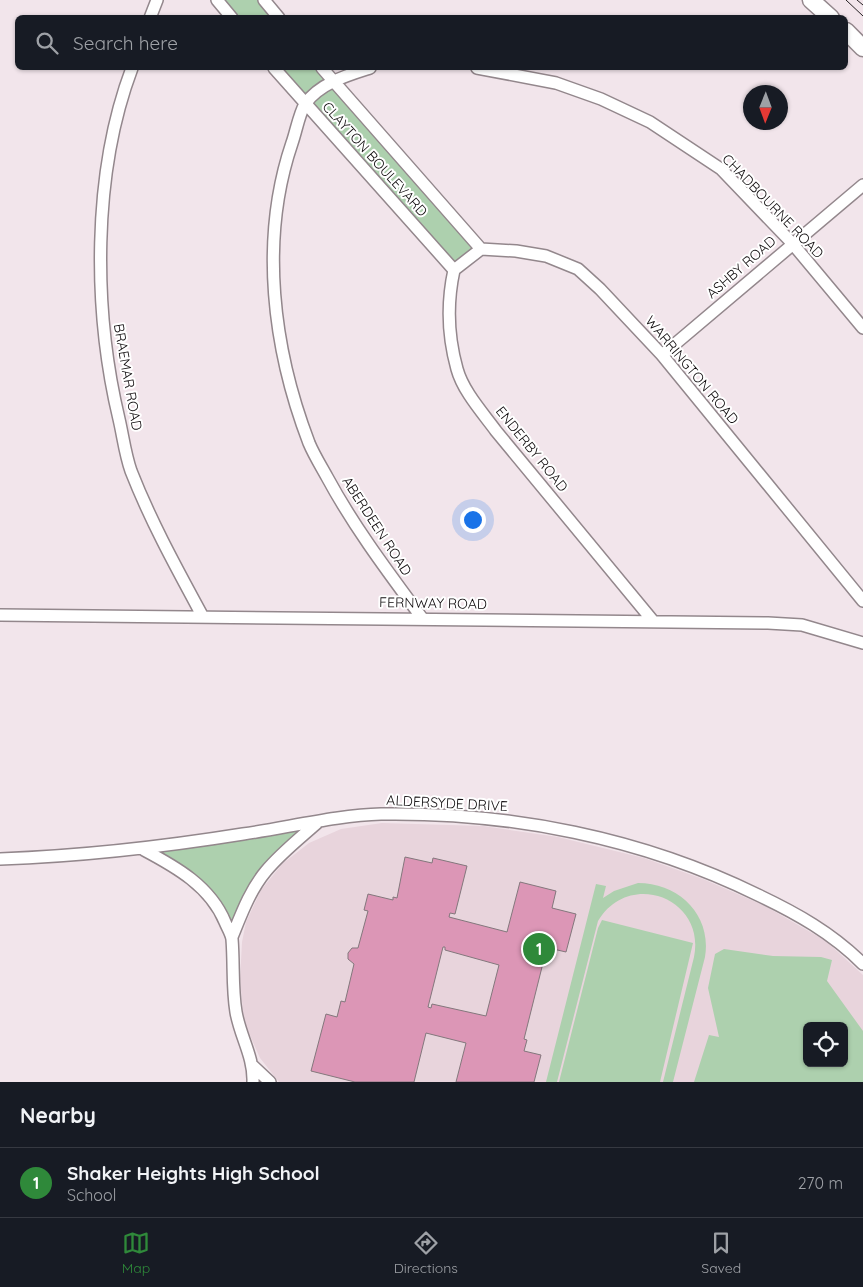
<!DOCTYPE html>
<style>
:root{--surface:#171b24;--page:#20242c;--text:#f1f3f6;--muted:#9ea1a6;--line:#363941;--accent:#2f893a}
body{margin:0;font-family:Quicksand,sans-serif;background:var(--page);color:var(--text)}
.controls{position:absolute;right:15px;bottom:15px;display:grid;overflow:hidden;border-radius:8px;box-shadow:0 1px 4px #0004}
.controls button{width:45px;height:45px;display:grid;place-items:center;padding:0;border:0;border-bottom:1px solid var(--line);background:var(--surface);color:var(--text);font:25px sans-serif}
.compass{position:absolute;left:743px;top:85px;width:45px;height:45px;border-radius:50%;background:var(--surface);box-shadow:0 1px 4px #0004;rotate:181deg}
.you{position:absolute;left:472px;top:519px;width:18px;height:18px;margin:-12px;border:4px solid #fff;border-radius:50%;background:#1a73e8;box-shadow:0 0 0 8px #1a73e833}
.badge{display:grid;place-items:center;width:32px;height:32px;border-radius:50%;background:var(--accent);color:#fff;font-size:16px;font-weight:700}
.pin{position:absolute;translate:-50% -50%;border:2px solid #fff;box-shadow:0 1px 5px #0006}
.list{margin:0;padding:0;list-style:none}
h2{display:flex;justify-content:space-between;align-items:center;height:65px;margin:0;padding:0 20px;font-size:21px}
h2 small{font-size:16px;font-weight:400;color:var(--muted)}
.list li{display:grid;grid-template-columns:32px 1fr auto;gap:15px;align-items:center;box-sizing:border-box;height:70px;padding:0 20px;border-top:1px solid var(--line)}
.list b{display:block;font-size:19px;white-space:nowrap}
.list p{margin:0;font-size:16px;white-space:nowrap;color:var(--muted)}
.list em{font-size:16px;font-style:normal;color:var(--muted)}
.icon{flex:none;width:28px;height:28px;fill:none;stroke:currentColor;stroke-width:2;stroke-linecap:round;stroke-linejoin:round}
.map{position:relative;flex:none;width:863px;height:1082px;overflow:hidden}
.search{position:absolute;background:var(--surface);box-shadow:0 1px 4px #0004;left:15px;right:15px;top:15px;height:55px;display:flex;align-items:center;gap:12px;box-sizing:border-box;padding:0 18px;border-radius:8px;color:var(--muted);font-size:19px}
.sheet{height:135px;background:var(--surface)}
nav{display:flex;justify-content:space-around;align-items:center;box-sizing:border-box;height:70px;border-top:1px solid var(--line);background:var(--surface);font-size:14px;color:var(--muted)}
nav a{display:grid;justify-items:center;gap:2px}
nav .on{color:var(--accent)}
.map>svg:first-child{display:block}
.built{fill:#e8d4dc;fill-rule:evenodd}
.green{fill:#add0ae;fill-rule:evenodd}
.building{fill:#dc96b6;stroke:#83777c;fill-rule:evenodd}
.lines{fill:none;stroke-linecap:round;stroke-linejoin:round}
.street-casing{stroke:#93878c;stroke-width:14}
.secondary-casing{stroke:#93878c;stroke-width:19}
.street{stroke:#fff;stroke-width:11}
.secondary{stroke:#fff;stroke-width:16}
.tram{stroke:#262123;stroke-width:1}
.labels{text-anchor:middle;stroke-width:4;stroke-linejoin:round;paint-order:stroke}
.street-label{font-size:14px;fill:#0e0a0c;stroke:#fff}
</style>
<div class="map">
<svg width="863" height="1082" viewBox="0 0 863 1082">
<rect width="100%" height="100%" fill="#f2e5eb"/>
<path class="built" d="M 382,823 L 483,826 L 558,837 L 644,858 L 703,879 L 765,906 L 826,941 L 863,975 L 863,1082 L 279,1082 L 260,1058 L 244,1022 L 240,980 L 242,942 L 246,922 L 261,890 L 283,863 L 295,854 L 309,843 L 341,829 ZM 807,1026 L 844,1026 L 844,1063 L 807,1063 Z"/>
<path class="green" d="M 217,0 L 264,0 L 279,17 L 232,17 Z
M 274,68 L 322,68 L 481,249 L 454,270 Z
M 317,823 L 279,856 L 232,937 L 215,903 L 144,850 Z
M 638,883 C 679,883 712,915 705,957 L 673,1082 L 663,1082 L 694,957 C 706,898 629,869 598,921 L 557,1082 L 546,1082 L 596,884 L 606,886 L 603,898 L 614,891 Z
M 602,920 L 693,943 L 660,1082 L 559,1082 L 598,928 Z
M 724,949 L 773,956 L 821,957 L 832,960 L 827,981 L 863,1031 L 863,1082 L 694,1082 L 709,1035 L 719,1037 L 708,988 L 715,954 ZM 807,1026 L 844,1026 L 844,1063 L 807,1063 Z"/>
<path class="building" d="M 405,857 L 432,863 L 433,858 L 467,866 L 455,914 L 450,913 L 449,917 L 507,932 L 520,882 L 556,891 L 552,908 L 576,914 L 566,952 L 549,948 L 546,963 L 543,963 L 524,1039 L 527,1040 L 524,1051 L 541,1055 L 534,1082 L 456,1082 L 466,1043 L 426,1033 L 414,1082 L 355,1082 L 311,1071 L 326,1014 L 337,1017 L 341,1001 L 345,1002 L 354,964 L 348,959 L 348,953 L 352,948 L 358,948 L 368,911 L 364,910 L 368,894 L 393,900 L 393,897 L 397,898 ZM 443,947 L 445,947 L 445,950 L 499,965 L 486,1016 L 432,1004 L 431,1008 L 428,1007 Z"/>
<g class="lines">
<g class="street-casing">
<path id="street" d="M 217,0 L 232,18
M 264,0 L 279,18
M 150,18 L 157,0
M 132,68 C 92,174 93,310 119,419 C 123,436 125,454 131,471 C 151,522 177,569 203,617
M 274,68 L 454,270
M 322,68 L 481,249
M 370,68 C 348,75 320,83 305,104 C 299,114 296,132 292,143 C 259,240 273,349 309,443 C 314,455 321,466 327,477 C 354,527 388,572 422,618
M 477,68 L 556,83 L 601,99 L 650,122 L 721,169 L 792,243 L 863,328
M 454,270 L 481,249 L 516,251 L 546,256 L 578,269 L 600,289 L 662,355 L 863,601
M 454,270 C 447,302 448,337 457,369 C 463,391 482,412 496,431 L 653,621
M 662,355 L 863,185
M 0,615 L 768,623 L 802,625 L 863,643
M 144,850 C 176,867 210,886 225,922 C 227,927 231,933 232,939 C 234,964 232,988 236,1012 C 240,1036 254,1057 253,1082
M 0,859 C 82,856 162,847 243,834 C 286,828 338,815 381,814 C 511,812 642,838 758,895 C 796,913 832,933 863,964
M 232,937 C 241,915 250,890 266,871 C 281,853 299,839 317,823
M 253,1066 L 270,1082"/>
</g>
<g class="secondary-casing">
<path id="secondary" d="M 811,0 L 831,18
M 846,31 L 863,48"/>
</g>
<use href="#street" class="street"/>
<use href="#secondary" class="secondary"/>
<path class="tram" d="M 846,0 L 863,16
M 857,0 L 863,5"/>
</g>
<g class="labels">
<g class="street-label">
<text transform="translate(375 159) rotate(48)" y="5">CLAYTON BOULEVARD</text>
<text transform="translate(773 206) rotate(46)" y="5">CHADBOURNE ROAD</text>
<text transform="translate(741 267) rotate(-41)" y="5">ASHBY ROAD</text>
<text transform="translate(692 370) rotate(50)" y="5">WARRINGTON ROAD</text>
<text transform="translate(128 377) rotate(80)" y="5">BRAEMAR ROAD</text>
<text transform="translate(532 449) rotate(51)" y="5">ENDERBY ROAD</text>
<text transform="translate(377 526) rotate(57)" y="5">ABERDEEN ROAD</text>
<text transform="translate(433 603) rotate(1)" y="5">FERNWAY ROAD</text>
<text transform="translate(447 803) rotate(3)" y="5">ALDERSYDE DRIVE</text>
</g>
</g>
</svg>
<div class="controls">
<button><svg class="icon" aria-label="locate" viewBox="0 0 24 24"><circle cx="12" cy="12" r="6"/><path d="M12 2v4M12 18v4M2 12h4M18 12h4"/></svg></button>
</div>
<svg class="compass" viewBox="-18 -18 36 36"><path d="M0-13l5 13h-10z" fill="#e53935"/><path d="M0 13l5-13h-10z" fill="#9ea1a6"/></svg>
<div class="you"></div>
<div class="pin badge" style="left:539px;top:949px">1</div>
<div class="search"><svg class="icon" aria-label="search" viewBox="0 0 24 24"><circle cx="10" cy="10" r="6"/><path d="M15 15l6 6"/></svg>Search here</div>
</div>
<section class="sheet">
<h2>Nearby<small></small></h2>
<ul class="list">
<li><span class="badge">1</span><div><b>Shaker Heights High School</b><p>School</p></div><em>270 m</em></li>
</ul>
</section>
<nav>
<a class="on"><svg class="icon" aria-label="map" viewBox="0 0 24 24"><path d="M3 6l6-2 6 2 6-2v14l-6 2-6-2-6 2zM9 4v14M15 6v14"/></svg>Map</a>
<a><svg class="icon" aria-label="directions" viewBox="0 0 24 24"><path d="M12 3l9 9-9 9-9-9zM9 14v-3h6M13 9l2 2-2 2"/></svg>Directions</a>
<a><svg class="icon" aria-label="saved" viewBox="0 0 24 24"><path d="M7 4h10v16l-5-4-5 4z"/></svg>Saved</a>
</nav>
